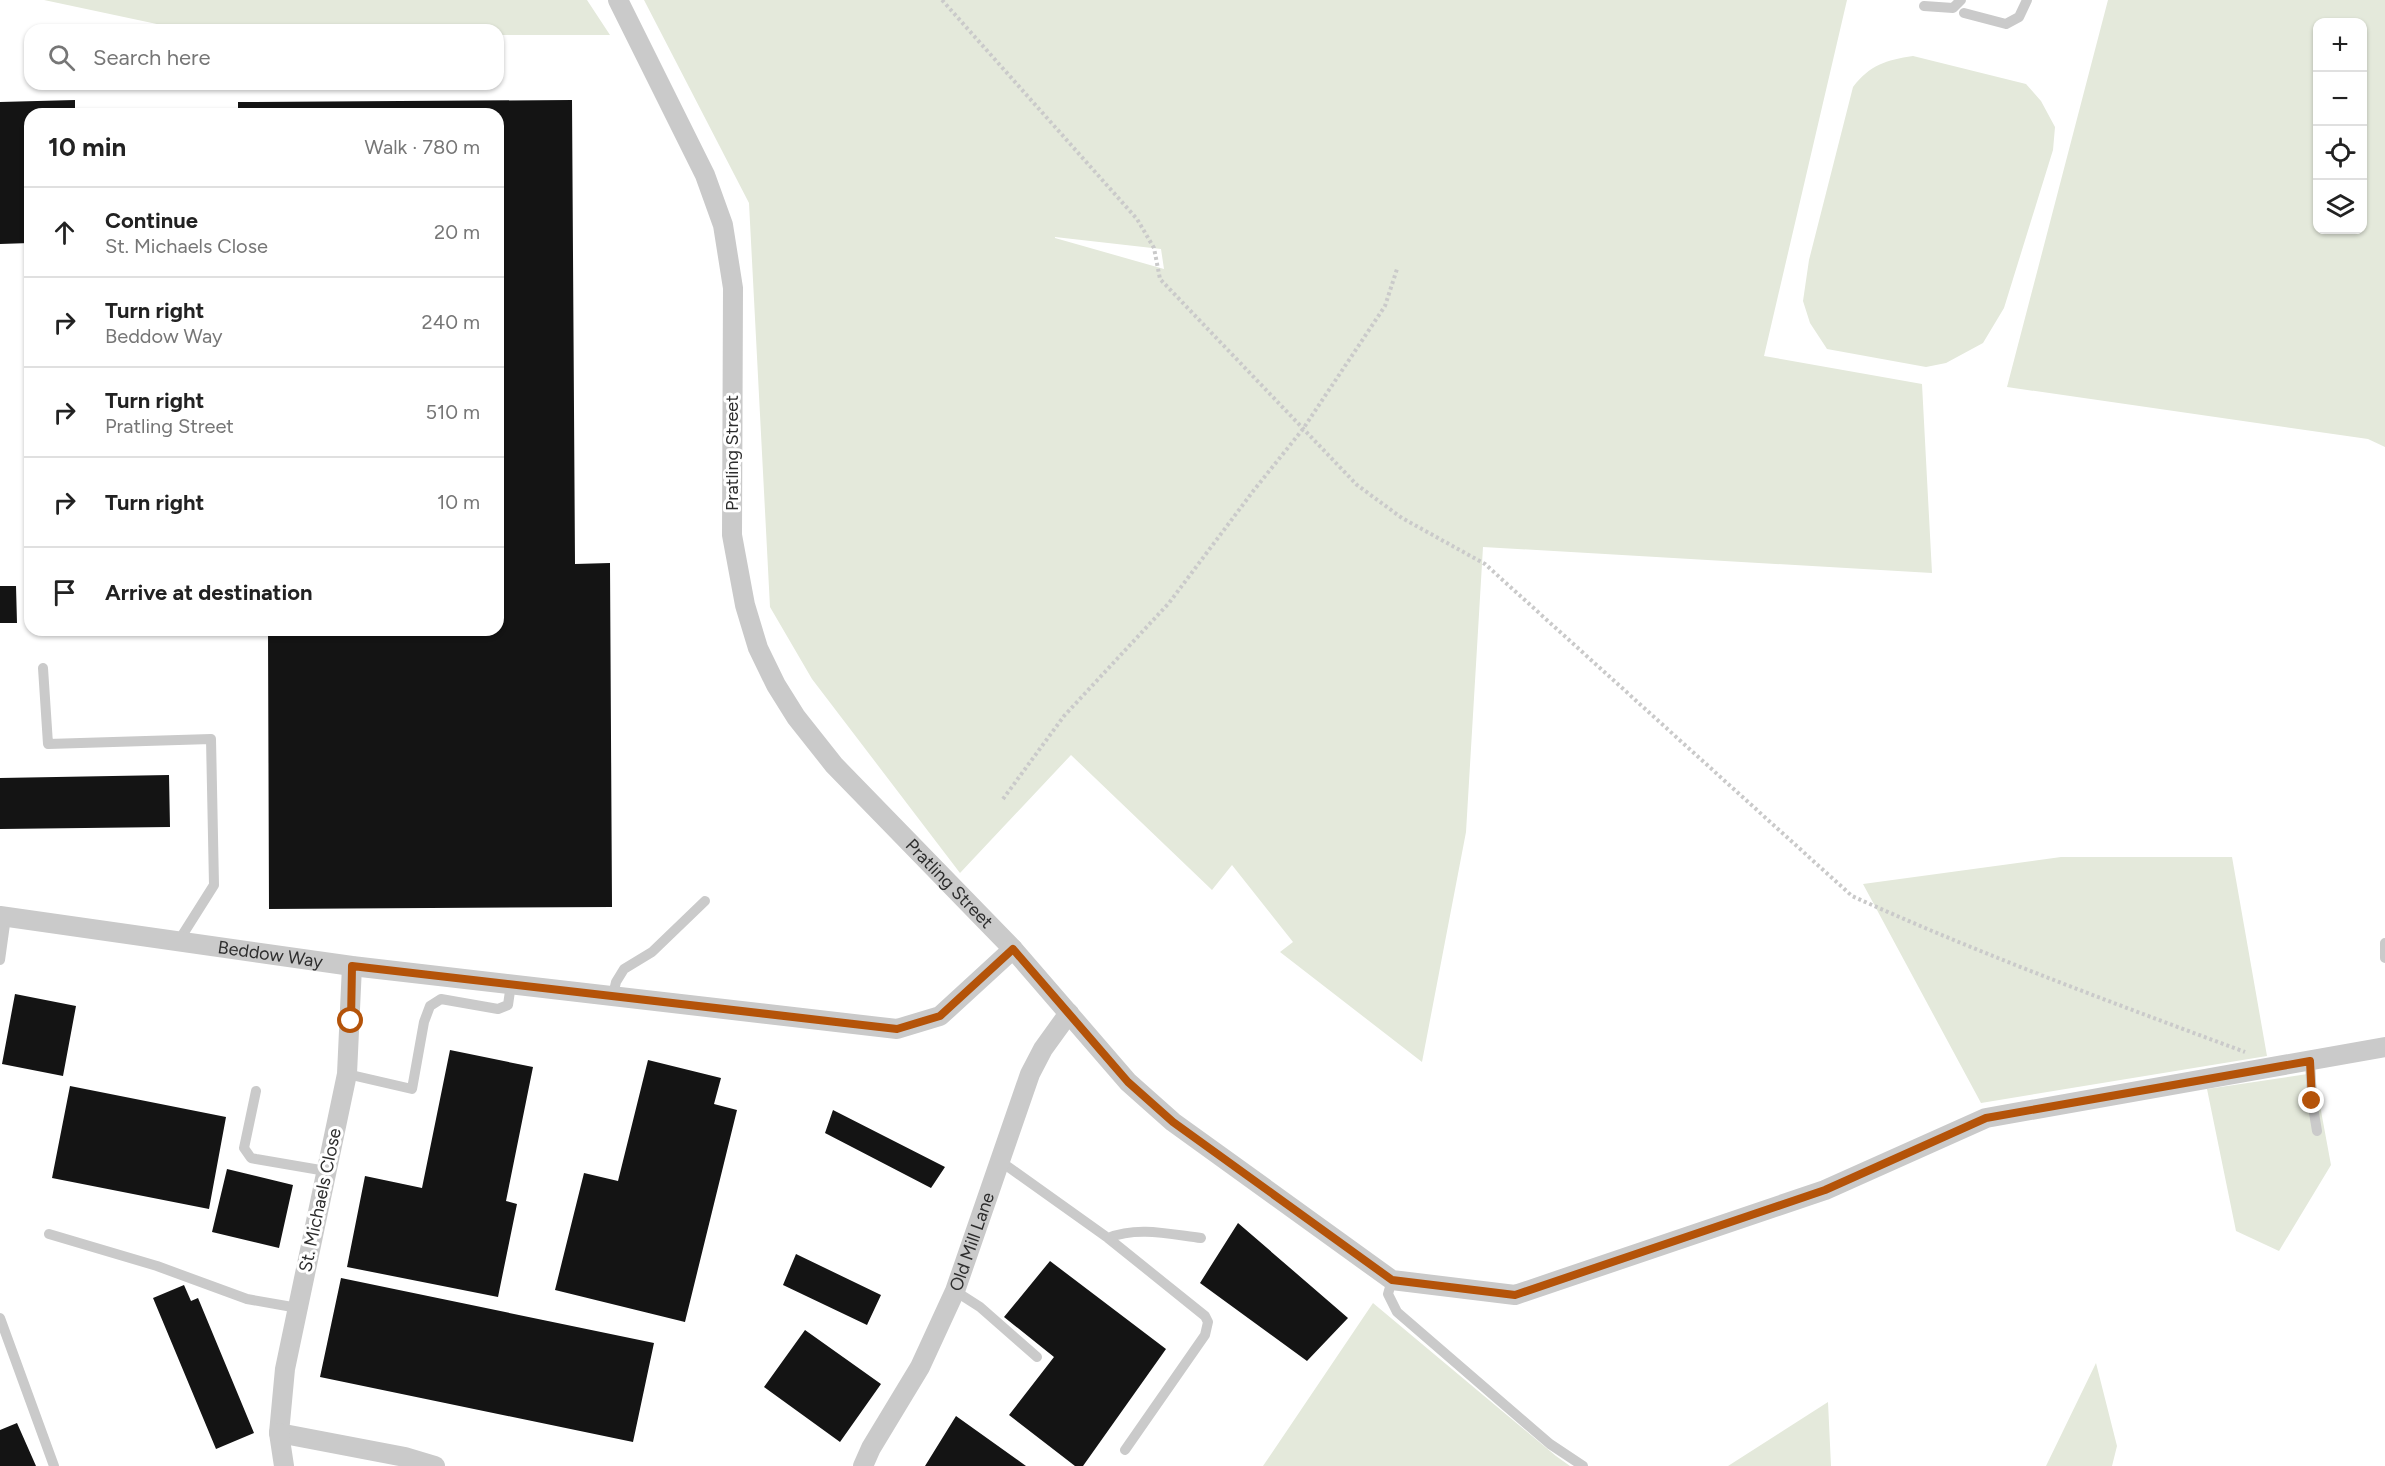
<!DOCTYPE html>
<meta charset="utf-8">
<style>
:root{--surface:#fff;--page:#f6f6f6;--text:#222;--muted:#767676;--line:#e0e0e0}
body{margin:0;font-family:Figtree,sans-serif;background:var(--page);color:var(--text)}
.controls{position:absolute;right:18px;top:18px;display:grid;overflow:hidden;border-radius:12px;box-shadow:0 2px 4px #0004}
.controls button{width:54px;height:54px;display:grid;place-items:center;padding:0;border:0;border-bottom:2px solid var(--line);background:var(--surface);color:var(--text);font:30px sans-serif}
.stop{position:absolute;width:18px;height:18px;margin:-14px;border:4px solid #b45309;border-radius:50%;background:#fff}
.stop.end{background:#b45309;border-color:#fff;box-shadow:0 2px 6px #0008}
.list{margin:0;padding:0;list-style:none}
h2{display:flex;justify-content:space-between;align-items:center;height:78px;margin:0;padding:0 24px;font-size:26px}
h2 small{font-size:20px;font-weight:400;color:var(--muted)}
.list li{display:grid;grid-template-columns:39px 1fr auto;gap:18px;align-items:center;box-sizing:border-box;height:90px;padding:0 24px;border-top:2px solid var(--line)}
.list b{display:block;font-size:22px;white-space:nowrap}
.list p{margin:0;font-size:20px;white-space:nowrap;color:var(--muted)}
.list em{font-size:20px;font-style:normal;color:var(--muted)}
.icon{flex:none;width:33px;height:33px;fill:none;stroke:currentColor;stroke-width:2;stroke-linecap:round;stroke-linejoin:round}
.map{position:relative;flex:none;width:2385px;height:1466px;overflow:hidden}
.search{position:absolute;background:var(--surface);box-shadow:0 2px 4px #0004;left:24px;top:24px;width:480px;height:66px;display:flex;align-items:center;gap:15px;box-sizing:border-box;padding:0 21px;border-radius:18px;color:var(--muted);font-size:22px}
.panel{position:absolute;background:var(--surface);box-shadow:0 2px 4px #0004;left:24px;top:108px;width:480px;height:528px;border-radius:18px}
.map>svg:first-child{display:block}
.green{fill:#e4e9db;fill-rule:evenodd}
.building{fill:#141414}
.lines{fill:none;stroke-linecap:round;stroke-linejoin:round}
.path{stroke:#cacaca;stroke-width:4;stroke-dasharray:3 3;stroke-linecap:butt}
.lane{stroke:#cacaca;stroke-width:10}
.street{stroke:#cacaca;stroke-width:20}
.route{stroke:#b45309;stroke-width:8}
.labels{text-anchor:middle;stroke-width:6;stroke-linejoin:round;paint-order:stroke}
.street-label{font-size:18px;fill:#2d2d2d;stroke:#fff}
</style>
<div class="map">
<svg width="2385" height="1466" viewBox="0 0 2385 1466">
<rect width="100%" height="100%" fill="#fff"/>
<path class="green" d="M 44,0 L 587,0 L 610,35 L 498,35 L 498,30 L 185,30 Z
M 644,0 L 1847,0 L 1764,356 L 1922,384 L 1932,573 L 1483,547 L 1466,832 L 1422,1062 L 1280,952 L 1293,942 L 1232,865 L 1212,890 L 1071,755 L 960,873 L 812,679 L 770,607 L 749,203 ZM 1055,237 L 1161,249 L 1164,269 L 1055,238 Z
M 2108,0 L 2385,0 L 2385,447 L 2368,439 L 2007,387 ZM 2318,22 L 2362,22 L 2362,230 L 2318,230 Z
M 1913,56 L 2026,84 L 2041,101 L 2055,127 L 2053,150 L 2004,308 L 1983,343 L 1946,363 L 1926,367 L 1827,349 L 1810,323 L 1803,301 L 1809,260 L 1853,87 C 1870,65 1886,60 1913,56 Z
M 2061,857 L 2232,857 L 2267,1056 L 1981,1103 L 1863,884 Z
M 2314,1073 L 2331,1165 L 2279,1251 L 2236,1231 L 2207,1089 Z
M 1373,1303 L 1556,1456 L 1570,1466 L 1263,1466 Z
M 2096,1363 L 2117,1446 L 2112,1466 L 2046,1466 Z
M 1828,1402 L 1831,1466 L 1728,1466 Z"/>
<path class="building" d="M 75,100 L 75,114 L 30,114 L 30,243 L 0,244 L 0,102 Z
M 572,100 L 575,564 L 610,563 L 612,907 L 269,909 L 268,630 L 498,630 L 498,114 L 238,114 L 238,102 Z
M 0,586 L 16,586 L 17,623 L 0,623 Z
M 169,775 L 170,827 L 0,829 L 0,778 Z
M 15,994 L 76,1006 L 63,1076 L 2,1064 Z
M 450,1050 L 533,1067 L 506,1201 L 517,1204 L 498,1297 L 347,1267 L 365,1176 L 422,1188 Z
M 648,1060 L 721,1078 L 714,1104 L 737,1110 L 685,1322 L 555,1290 L 584,1173 L 618,1181 Z
M 70,1086 L 226,1117 L 209,1209 L 52,1178 Z
M 833,1110 L 945,1167 L 931,1188 L 825,1133 Z
M 227,1169 L 293,1185 L 279,1248 L 212,1232 Z
M 1238,1223 L 1348,1318 L 1307,1361 L 1200,1283 Z
M 796,1254 L 881,1295 L 867,1325 L 783,1285 Z
M 1050,1261 L 1166,1349 L 1083,1466 L 1075,1466 L 1009,1415 L 1054,1357 L 1004,1317 Z
M 341,1278 L 654,1343 L 633,1442 L 320,1377 Z
M 184,1285 L 191,1301 L 198,1298 L 254,1433 L 216,1449 L 153,1298 Z
M 805,1330 L 881,1384 L 840,1442 L 764,1387 Z
M 956,1416 L 1026,1466 L 925,1466 Z
M 17,1423 L 36,1466 L 0,1466 L 0,1430 Z"/>
<g class="lines">
<path class="path" d="M 942,0 L 1137,219 L 1154,248 L 1160,279 L 1357,485 L 1402,518 L 1485,564 L 1852,896 C 1980,954 2113,1003 2245,1052
M 1003,799 L 1064,716 L 1169,603 L 1254,490 L 1303,429 L 1385,306 L 1397,269"/>
<path class="lane" d="M 1924,6 L 1953,8 L 1961,0
M 1964,13 L 2006,24 L 2019,17 L 2027,0
M 43,668 L 48,744 L 211,739 L 214,885 L 178,942
M 2385,943 L 2385,958
M 0,960 L 6,917
M 613,995 L 616,982 L 624,969 L 652,952 L 705,901
M 2310,1061 L 2312,1101 L 2317,1131
M 347,1074 L 412,1089 L 424,1022 L 430,1006 L 441,999 L 498,1009 L 508,1005 L 511,984
M 256,1091 L 244,1148 L 251,1158 L 256,1159 L 326,1171
M 1000,1161 L 1108,1238 C 1137,1226 1169,1234 1201,1238
M 49,1234 L 157,1266 L 247,1299 L 298,1308
M 1108,1238 L 1205,1316 L 1208,1322 L 1205,1335 L 1125,1450
M 1392,1280 L 1388,1294 L 1397,1312 L 1550,1444 L 1583,1466
M 955,1291 L 980,1307 L 1037,1357
M 0,1318 L 54,1466"/>
<g class="street">
<path id="s1" d="M 618,0 L 705,175 L 723,225 L 733,288 L 732,535 L 745,605 L 758,648 L 776,685 L 796,717 L 834,765 L 1013,949 L 1128,1082 L 1173,1122 L 1392,1280 L 1515,1295 L 1825,1190 L 1986,1118 L 2385,1047"/>
<path id="s2" d="M 0,916 L 352,966 L 897,1029 L 940,1016 L 1013,949"/>
<path d="M 352,966 L 347,1074 L 285,1369 L 279,1433 L 405,1457 L 435,1466"/>
<path d="M 279,1433 L 284,1466"/>
<path id="s3" d="M 863,1466 L 871,1448 L 920,1367 L 955,1291 L 1030,1074 L 1043,1049 L 1069,1013"/>
</g>
</g>
<g class="lines">
<path class="route" d="M 351,1021 L 352,966 L 897,1029 L 940,1016 L 1013,949 L 1128,1082 L 1173,1122 L 1392,1280 L 1515,1295 L 1825,1190 L 1986,1118 L 2310,1061 L 2312,1101"/>
</g>
<g class="labels">
<g class="street-label">
<text transform="translate(732 453) rotate(-90)" y="6">Pratling Street</text>
<text dy="6" stroke="none"><textPath href="#s1" startOffset="981">Pratling Street</textPath></text>
<text dy="6" stroke="none"><textPath href="#s2" startOffset="273">Beddow Way</textPath></text>
<text transform="translate(320 1200) rotate(-78)" y="6">St. Michaels Close</text>
<text dy="6" stroke="none"><textPath href="#s3" startOffset="250">Old Mill Lane</textPath></text>
</g>
</g>
</svg>
<div class="controls">
<button>+</button>
<button>−</button>
<button><svg class="icon" aria-label="locate" viewBox="0 0 24 24"><circle cx="12" cy="12" r="6"/><path d="M12 2v4M12 18v4M2 12h4M18 12h4"/></svg></button>
<button><svg class="icon" aria-label="layers" viewBox="0 0 24 24"><path d="M12 4l9 5-9 5-9-5zM3 14l9 5 9-5"/></svg></button>
</div>
<div class="stop" style="left:351px;top:1021px"></div>
<div class="stop end" style="left:2312px;top:1101px"></div>
<div class="search"><svg class="icon" aria-label="search" viewBox="0 0 24 24"><circle cx="10" cy="10" r="6"/><path d="M15 15l6 6"/></svg>Search here</div>
<section class="panel">
<h2>10 min<small>Walk · 780 m</small></h2>
<ul class="list">
<li><svg class="icon" aria-label="ahead" viewBox="0 0 24 24"><path d="M12 20V5M6 11l6-6 6 6"/></svg><div><b>Continue</b><p>St. Michaels Close</p></div><em>20 m</em></li>
<li><svg class="icon" aria-label="right" viewBox="0 0 24 24"><path d="M7 20v-9h11M14 6l5 5-5 5"/></svg><div><b>Turn right</b><p>Beddow Way</p></div><em>240 m</em></li>
<li><svg class="icon" aria-label="right" viewBox="0 0 24 24"><path d="M7 20v-9h11M14 6l5 5-5 5"/></svg><div><b>Turn right</b><p>Pratling Street</p></div><em>510 m</em></li>
<li><svg class="icon" aria-label="right" viewBox="0 0 24 24"><path d="M7 20v-9h11M14 6l5 5-5 5"/></svg><div><b>Turn right</b></div><em>10 m</em></li>
<li><svg class="icon" aria-label="arrive" viewBox="0 0 24 24"><path d="M6 21V4h12l-3 4 3 4H6"/></svg><div><b>Arrive at destination</b></div></li>
</ul>
</section>
</div>
